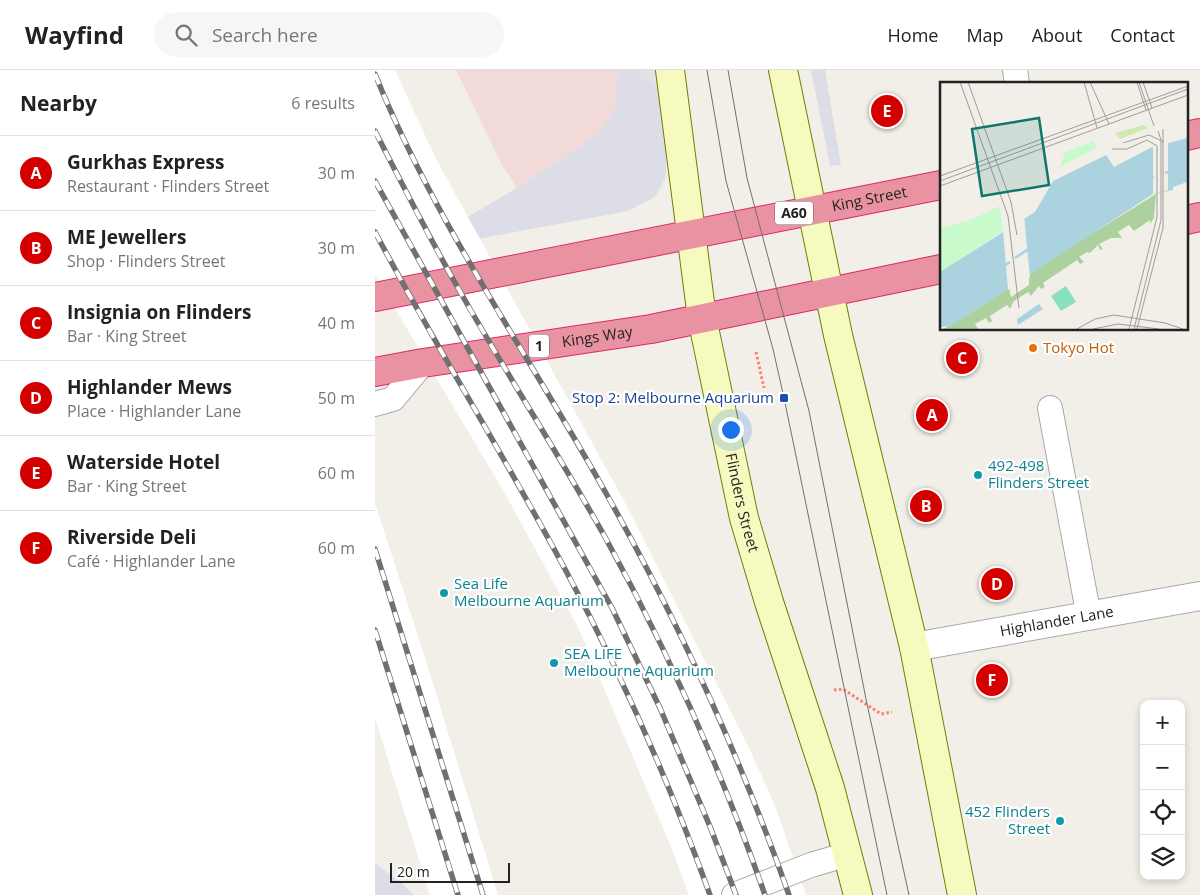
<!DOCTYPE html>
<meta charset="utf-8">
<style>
:root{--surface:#fff;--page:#f6f6f6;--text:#222;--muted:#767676;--line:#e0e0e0;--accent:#d40000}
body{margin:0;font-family:"Open Sans",sans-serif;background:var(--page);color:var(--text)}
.controls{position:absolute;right:15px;bottom:15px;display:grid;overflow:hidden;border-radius:10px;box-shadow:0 2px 8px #0003}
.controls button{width:45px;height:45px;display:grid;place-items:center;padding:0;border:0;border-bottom:1px solid var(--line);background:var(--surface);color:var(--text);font:25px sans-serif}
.scale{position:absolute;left:15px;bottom:12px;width:120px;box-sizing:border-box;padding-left:5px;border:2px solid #222;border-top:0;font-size:14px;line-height:18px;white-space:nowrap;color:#222;-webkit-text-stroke:4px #fff;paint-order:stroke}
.you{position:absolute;left:355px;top:359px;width:18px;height:18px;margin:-12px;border:4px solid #fff;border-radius:50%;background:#1a73e8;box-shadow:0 0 0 8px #1a73e833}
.badge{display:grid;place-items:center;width:32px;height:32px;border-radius:50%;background:var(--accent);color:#fff;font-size:16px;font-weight:700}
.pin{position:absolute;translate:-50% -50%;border:2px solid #fff;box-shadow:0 1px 5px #0006}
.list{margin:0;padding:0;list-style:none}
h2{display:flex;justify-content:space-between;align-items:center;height:65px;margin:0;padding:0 20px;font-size:21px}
h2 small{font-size:16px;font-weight:400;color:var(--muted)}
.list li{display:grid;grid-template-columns:32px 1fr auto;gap:15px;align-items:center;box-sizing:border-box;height:75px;padding:0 20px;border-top:1px solid var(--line)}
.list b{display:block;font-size:19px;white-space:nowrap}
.list p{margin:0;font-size:16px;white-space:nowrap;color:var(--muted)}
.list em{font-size:16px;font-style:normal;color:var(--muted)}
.icon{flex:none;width:28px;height:28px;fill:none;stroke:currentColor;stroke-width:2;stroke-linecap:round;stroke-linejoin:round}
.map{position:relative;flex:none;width:825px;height:825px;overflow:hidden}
header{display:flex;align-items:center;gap:30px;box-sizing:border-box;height:70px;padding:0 25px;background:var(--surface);border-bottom:1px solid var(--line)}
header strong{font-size:24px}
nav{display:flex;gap:28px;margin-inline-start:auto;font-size:18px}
.search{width:350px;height:45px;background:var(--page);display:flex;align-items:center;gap:12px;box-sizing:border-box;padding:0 18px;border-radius:28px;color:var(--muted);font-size:19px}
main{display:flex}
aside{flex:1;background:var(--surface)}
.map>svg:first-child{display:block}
.commercial{fill:#f2dad9}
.parking{fill:#e2e2e2}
.plaza{fill:#dddde8}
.pier{fill:#fff}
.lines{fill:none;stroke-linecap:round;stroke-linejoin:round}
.lane-casing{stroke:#a9a9a9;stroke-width:26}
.street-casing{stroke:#a9a9a9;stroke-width:30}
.secondary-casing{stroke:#707d05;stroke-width:30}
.highway-casing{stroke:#dc2a67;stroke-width:30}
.path{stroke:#fa8072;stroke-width:3;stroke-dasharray:2.5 2.5;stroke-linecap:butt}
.lane{stroke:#fff;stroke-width:24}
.street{stroke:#fff;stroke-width:28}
.secondary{stroke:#f7fabf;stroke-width:28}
.highway{stroke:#e892a2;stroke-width:28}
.tram{stroke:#707070;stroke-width:1}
.rail-casing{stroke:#707070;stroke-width:5.5}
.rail{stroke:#fff;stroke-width:4;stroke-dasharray:11;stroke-linecap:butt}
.food-dot{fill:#e8710a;stroke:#fff;stroke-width:2}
.transit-dot{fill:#1a4fb4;stroke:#fff;stroke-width:2}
.culture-dot{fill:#0f9aa8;stroke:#fff;stroke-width:2}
.labels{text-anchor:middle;stroke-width:4.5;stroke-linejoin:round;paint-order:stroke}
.shield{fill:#fff;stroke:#646464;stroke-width:1}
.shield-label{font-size:14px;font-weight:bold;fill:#222}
.street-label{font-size:15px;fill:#222;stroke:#fff}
.food-label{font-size:15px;fill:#c56008;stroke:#fff;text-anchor:start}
.transit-label{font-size:15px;fill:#164399;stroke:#fff;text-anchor:end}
.culture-label{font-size:15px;fill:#0d838f;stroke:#fff;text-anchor:start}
.inset-river{fill:none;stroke:#aad3df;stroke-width:2.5}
.inset-road{fill:none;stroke:#9f9d99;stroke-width:1}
.view{fill:#0f766e;fill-opacity:0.15;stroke:#0f766e;stroke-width:2.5}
.inset-edge{fill:none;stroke:#222;stroke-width:2.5}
</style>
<header>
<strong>Wayfind</strong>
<div class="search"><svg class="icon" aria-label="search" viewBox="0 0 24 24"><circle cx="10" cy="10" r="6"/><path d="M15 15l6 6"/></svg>Search here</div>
<nav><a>Home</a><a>Map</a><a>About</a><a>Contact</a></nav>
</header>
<main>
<aside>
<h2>Nearby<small>6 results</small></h2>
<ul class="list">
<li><span class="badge">A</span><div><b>Gurkhas Express</b><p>Restaurant · Flinders Street</p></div><em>30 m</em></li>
<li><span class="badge">B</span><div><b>ME Jewellers</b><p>Shop · Flinders Street</p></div><em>30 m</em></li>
<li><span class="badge">C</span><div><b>Insignia on Flinders</b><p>Bar · King Street</p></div><em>40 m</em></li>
<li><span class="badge">D</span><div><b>Highlander Mews</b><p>Place · Highlander Lane</p></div><em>50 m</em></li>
<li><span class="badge">E</span><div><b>Waterside Hotel</b><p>Bar · King Street</p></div><em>60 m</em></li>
<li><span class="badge">F</span><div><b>Riverside Deli</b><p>Café · Highlander Lane</p></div><em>60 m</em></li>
</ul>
</aside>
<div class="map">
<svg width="825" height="825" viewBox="0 0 825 825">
<rect width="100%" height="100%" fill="#f2efe9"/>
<path class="commercial" d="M 81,0 L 244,0 L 244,7 L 239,41 L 226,60 L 205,77 L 142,118 L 127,95 Z"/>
<path class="parking" d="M 265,0 L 295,0 L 299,17 L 284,19 L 266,7 Z"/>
<path class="plaza" d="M 244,0 L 265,0 L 266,7 L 284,19 L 292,83 L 291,98 L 290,109 L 280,127 L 253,141 L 0,188 L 89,149 L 142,118 L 205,77 L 226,60 L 239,41 Z
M 436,0 L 450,0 L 466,95 L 455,96 Z
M 0,793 L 29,815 L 39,825 L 0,825 Z"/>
<path class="pier" d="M 0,0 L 20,0 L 61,89 L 248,429 L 375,680 L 400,736 L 431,825 L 314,825 L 296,777 L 204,559 L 128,420 L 0,205 Z
M 0,433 L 51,591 L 123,825 L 55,825 L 52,815 L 0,648 Z"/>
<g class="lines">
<g class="lane-casing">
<path id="lane" d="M 640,0 L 642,14
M 0,334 L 18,329 L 48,293
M 675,338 L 714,547
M 359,825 L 436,795 L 473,784"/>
</g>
<g class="street-casing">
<g id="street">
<path id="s1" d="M 539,577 L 825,526"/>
</g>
</g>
<g class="secondary-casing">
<g id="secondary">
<path id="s2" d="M 295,0 L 327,248 L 369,448 L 394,532 L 455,718 L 483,825"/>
<path d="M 408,0 L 463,265 L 539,577 L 587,825"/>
</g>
</g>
<g class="highway-casing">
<g id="highway">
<path d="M 811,66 L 825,63"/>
<path d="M 811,150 L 825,147"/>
<path id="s3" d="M 0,227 L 566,115"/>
<path id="s4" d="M 0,302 L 48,293 L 276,259 L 566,199"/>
</g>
</g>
<path class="path" d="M 381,282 L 389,318
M 459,620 L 468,619 L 506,644 L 517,642"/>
<use href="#lane" class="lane"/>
<use href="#street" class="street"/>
<use href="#secondary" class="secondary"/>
<use href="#highway" class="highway"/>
<path class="tram" d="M 332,0 L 351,111 L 398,279 L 409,328 L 512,825
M 353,0 L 372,108 L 434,341 L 492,634 L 534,825"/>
<g class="rail-casing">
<path id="rail" d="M 0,4 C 60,153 154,285 232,425 C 304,553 365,686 414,825
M 0,61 C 28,116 56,171 87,225 C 133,306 184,385 230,467 C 293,581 347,702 390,825
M 0,111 L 237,538 L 285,638 L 336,759 L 361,825
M 0,162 C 61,277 130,387 191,501 C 247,605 295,714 335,825
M 0,479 L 108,825
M 0,560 L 83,825"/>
</g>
<use href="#rail" class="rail"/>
</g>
<circle class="food-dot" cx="658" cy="278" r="5"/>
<rect class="transit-dot" x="404" y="323" width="10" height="10" rx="2.5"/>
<g class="culture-dot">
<circle cx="603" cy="405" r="5"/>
<circle cx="69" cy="523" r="5"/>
<circle cx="179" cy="593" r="5"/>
<circle cx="685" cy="751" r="5"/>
</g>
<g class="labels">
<g class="shield">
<rect x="400" y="131.5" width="38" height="23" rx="4"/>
<rect x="154" y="264.5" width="20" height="23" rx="4"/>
</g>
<g class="shield-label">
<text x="419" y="148">A60</text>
<text x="164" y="281">1</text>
</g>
<g class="street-label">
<text dy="5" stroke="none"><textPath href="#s3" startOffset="504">King Street</textPath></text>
<text dy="5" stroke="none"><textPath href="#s4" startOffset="225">Kings Way</textPath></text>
<text dy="5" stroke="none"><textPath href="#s2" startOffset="439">Flinders Street</textPath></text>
<text dy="5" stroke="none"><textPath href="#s1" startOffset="145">Highlander Lane</textPath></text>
</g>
<g class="food-label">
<text x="668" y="283">Tokyo Hot</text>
</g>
<g class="transit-label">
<text x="399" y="333">Stop 2: Melbourne Aquarium</text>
</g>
<g class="culture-label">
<text x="613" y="401">492-498<tspan x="613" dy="17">Flinders Street</tspan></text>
<text x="79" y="519">Sea Life<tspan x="79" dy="17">Melbourne Aquarium</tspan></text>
<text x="189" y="589">SEA LIFE<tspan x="189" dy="17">Melbourne Aquarium</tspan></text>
<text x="675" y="747" text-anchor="end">452 Flinders<tspan x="675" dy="17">Street</tspan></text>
</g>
</g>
<g transform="translate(565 12)">
<rect width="248" height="248" fill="#f2efe9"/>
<path d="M 204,43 L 208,46 L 180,57 L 175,51 Z" fill="#cdebb0"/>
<path d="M 216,112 L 214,136 L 210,142 L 210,138 L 194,149 L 189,143 L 178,150 L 182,156 L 171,156 L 159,162 L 163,167 L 160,168 L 158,163 L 150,171 L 147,170 L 139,175 L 144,180 L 140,182 L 137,178 L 103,201 L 105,205 L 101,207 L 99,204 L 91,214 L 88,210 L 74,219 L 70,227 L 67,223 L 50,234 L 52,239 L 49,241 L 46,236 L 35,242 L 38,247 L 4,247 L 69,205 L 71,215 L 89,203 L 89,193 L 102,183 Z" fill="#add19e"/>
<path d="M 154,59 L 156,66 L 120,85 L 125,70 ZM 60,124 L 63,149 L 0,190 L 0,146 L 33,137 Z" fill="#c8facc"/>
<path d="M 126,204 L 136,220 L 121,229 L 111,214 Z" fill="#88e0be"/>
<path d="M 247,56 L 247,100 L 233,105 L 233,108 L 213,112 L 11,244 L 0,245 L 0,190 L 95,130 L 113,99 L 166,73 L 174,85 L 210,66 ZM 99,222 L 103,227 L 78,243 L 77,237 Z" fill="#aad3df"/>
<path d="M 228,60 L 228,108 L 213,112 L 213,65 ZM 84,134 L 90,195 L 68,208 L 63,147 Z" fill="#f2efe9"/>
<path class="inset-river" d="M 225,91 L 248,85M 75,176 L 150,127 L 214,95M 0,222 L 70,180M 0,236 L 38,224"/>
<path class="inset-road" d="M 20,0 L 68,134 L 79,226M 28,0 L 71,120 L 77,153M 144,0 L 157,46M 150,0 L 169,42M 197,0 L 206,28M 199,0 L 214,44M 203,0 L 212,26M 183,61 L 209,53 L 224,60M 172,67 L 187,67 L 207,58 L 217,64 L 217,135 L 189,247M 0,94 L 248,4M 0,99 L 248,7M 0,104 L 248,13M 137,247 L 155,237 L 174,233 L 225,241 L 243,247M 153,247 L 178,242 L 219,247M 194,247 L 221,138 L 221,58 L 218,49M 197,247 L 223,146 L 223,47"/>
<path class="view" d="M 99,36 L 109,103 L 42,114 L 32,47 Z"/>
<rect width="248" height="248" class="inset-edge"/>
</g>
</svg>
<div class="controls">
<button>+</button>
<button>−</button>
<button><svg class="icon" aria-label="locate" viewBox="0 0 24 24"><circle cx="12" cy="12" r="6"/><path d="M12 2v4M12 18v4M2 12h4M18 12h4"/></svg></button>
<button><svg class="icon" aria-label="layers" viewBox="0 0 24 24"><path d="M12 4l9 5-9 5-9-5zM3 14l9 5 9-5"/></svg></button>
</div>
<div class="scale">20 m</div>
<div class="you"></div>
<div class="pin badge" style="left:557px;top:345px">A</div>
<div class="pin badge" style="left:551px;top:436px">B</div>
<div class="pin badge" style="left:587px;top:288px">C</div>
<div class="pin badge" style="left:622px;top:514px">D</div>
<div class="pin badge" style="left:512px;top:41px">E</div>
<div class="pin badge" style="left:617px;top:610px">F</div>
</div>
</main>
